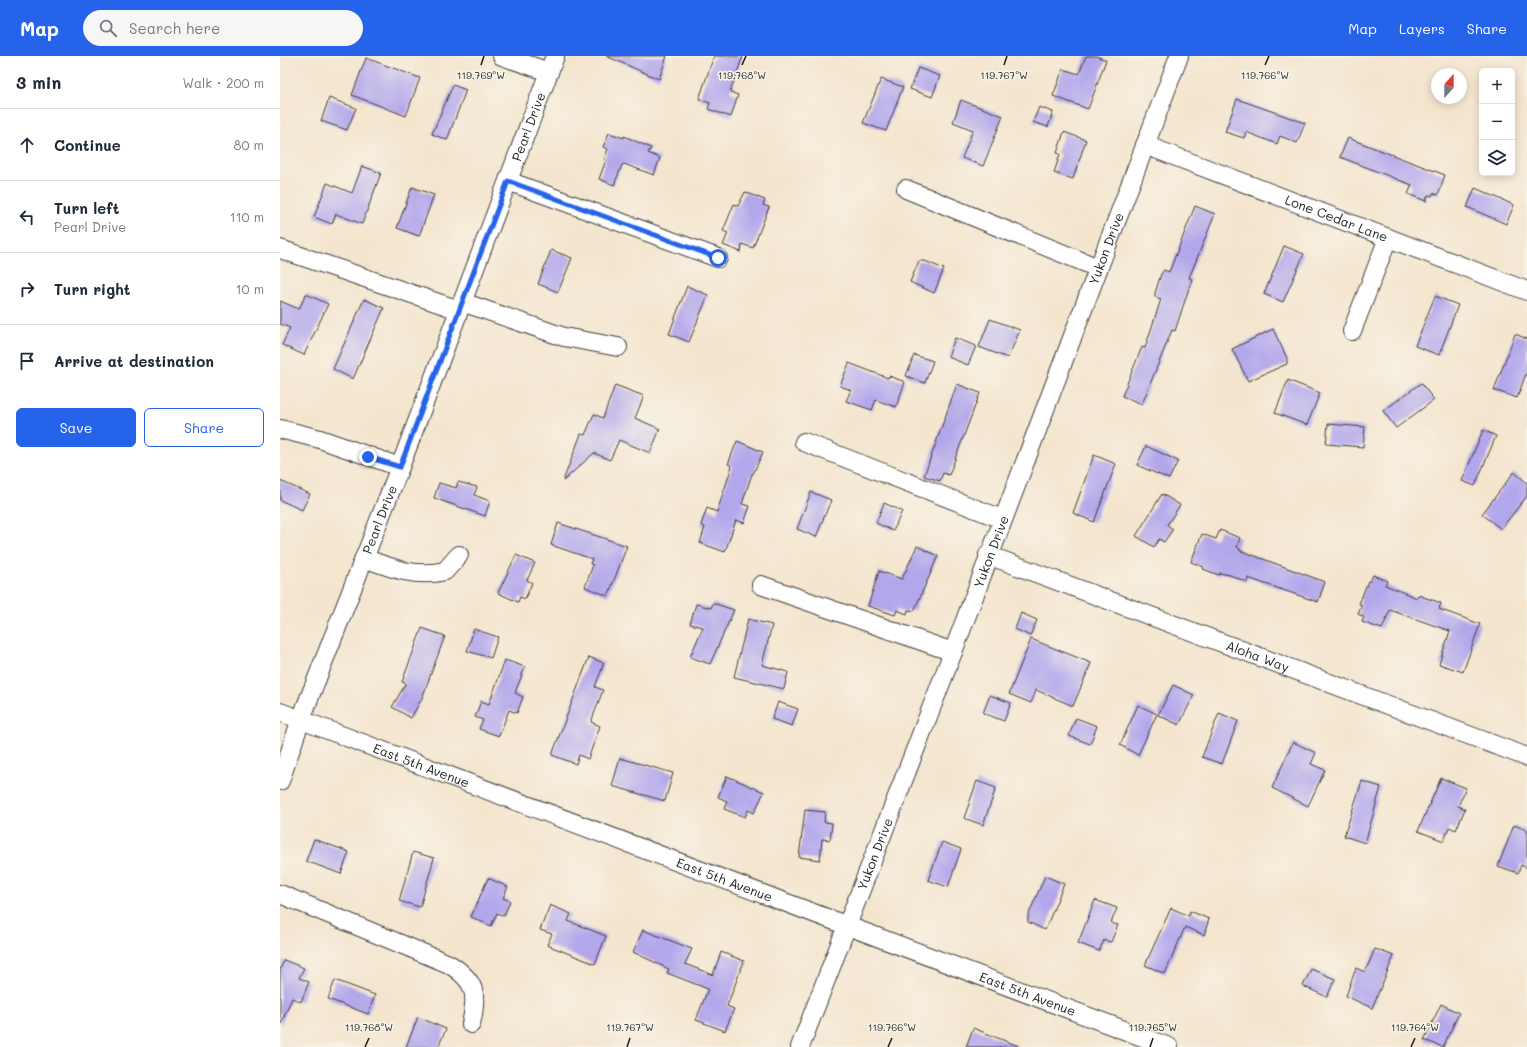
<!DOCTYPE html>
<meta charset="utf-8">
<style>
:root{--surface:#fff;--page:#f6f6f7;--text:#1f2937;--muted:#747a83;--line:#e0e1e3;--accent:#2563eb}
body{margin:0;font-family:Mali,sans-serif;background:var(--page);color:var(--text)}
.controls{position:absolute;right:12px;top:12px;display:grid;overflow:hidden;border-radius:6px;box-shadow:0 2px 10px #0003}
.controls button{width:36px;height:36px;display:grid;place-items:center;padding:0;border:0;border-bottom:1px solid var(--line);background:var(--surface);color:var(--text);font:20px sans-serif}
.compass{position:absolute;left:1151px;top:12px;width:36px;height:36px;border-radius:50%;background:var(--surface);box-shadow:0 2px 10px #0003;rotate:21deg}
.stop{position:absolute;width:12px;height:12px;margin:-9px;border:3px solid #2563eb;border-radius:50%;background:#fff}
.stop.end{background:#2563eb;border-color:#fff;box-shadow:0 1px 4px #0008}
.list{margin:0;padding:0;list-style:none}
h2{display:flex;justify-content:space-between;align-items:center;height:52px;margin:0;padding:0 16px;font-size:17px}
h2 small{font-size:13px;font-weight:400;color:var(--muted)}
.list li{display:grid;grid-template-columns:26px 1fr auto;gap:12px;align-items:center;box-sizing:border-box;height:72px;padding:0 16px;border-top:1px solid var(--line)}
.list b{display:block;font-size:15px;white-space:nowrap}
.list p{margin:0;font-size:13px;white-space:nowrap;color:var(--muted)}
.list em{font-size:13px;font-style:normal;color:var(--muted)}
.actions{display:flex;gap:8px;padding:12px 16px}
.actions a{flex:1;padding:9px 0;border:1px solid var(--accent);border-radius:6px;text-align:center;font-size:14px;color:var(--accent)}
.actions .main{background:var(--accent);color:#fff}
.icon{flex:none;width:22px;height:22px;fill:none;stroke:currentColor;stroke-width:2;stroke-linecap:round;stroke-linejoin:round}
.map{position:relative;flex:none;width:1247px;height:991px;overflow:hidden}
header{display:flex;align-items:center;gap:24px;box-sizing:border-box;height:56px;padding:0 20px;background:var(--accent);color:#fff}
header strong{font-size:19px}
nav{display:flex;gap:22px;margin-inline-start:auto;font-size:14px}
.search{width:280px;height:36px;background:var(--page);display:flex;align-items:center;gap:10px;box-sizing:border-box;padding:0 14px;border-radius:22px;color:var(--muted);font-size:15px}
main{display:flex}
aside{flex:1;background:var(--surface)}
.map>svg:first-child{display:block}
.building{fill:#b3a7eb}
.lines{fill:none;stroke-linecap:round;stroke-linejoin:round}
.minor-casing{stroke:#3c3a37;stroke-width:20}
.minor{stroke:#fff;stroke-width:18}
.route{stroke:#2563eb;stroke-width:5}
.ticks{fill:none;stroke:#1c1c1c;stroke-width:1.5}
.labels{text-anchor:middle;stroke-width:3.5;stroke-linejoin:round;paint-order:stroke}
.street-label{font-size:13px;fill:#1c1c1c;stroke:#f7f3e8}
.ticks-label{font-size:10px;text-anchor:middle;fill:#1c1c1c;stroke:#f7f3e8;stroke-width:3.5;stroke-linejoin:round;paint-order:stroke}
</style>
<header>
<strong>Map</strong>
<div class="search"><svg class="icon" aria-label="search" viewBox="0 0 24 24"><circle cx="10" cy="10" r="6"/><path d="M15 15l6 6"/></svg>Search here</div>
<nav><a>Map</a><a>Layers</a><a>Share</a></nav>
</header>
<main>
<aside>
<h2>3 min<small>Walk · 200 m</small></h2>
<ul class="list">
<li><svg class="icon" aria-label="ahead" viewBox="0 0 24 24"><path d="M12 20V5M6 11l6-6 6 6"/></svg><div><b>Continue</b></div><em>80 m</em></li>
<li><svg class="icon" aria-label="left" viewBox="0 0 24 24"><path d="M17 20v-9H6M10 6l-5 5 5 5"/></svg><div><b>Turn left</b><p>Pearl Drive</p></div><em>110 m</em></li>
<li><svg class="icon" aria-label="right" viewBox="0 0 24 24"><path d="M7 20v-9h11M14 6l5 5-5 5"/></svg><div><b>Turn right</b></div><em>10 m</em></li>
<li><svg class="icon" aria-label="arrive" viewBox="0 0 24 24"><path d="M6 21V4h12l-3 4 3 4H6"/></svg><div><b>Arrive at destination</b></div></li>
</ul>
<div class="actions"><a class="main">Save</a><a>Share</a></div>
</aside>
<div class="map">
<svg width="1247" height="991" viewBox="0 0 1247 991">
<rect width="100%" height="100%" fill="#f7f3e8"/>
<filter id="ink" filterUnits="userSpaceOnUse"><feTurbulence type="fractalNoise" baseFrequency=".025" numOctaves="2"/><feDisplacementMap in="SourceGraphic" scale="8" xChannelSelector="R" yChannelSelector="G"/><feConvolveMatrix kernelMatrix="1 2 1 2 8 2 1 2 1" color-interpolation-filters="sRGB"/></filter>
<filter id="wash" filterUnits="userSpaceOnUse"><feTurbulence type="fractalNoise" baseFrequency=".012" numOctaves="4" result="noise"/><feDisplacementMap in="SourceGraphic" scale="16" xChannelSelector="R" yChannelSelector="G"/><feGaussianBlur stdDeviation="0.9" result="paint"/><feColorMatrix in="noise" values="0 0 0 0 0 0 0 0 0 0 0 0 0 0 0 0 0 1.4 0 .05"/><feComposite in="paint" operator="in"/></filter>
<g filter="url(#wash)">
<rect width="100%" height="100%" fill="#f4e5ce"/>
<g id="blocks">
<path class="building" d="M 326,0 L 387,0 L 379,23 Z
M 434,0 L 463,0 L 450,36 L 458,39 L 451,61 L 428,53 L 430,47 L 419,43 Z
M 806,0 L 816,0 L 826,4 L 808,53 L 773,40 L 783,13 L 799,18 Z
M 86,2 L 140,22 L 126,60 L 72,39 Z
M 638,12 L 660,20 L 652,41 L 630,33 Z
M 601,23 L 623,31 L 606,75 L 583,67 Z
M 173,29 L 186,34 L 167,84 L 152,78 Z
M 49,42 L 76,52 L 67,74 L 41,65 Z
M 957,43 L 1025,67 L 1017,87 L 1000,80 L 997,88 L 966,76 L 964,82 L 945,76 Z
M 681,44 L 723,60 L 703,110 L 682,102 L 693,74 L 673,66 Z
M 759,51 L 773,56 L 768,71 L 753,66 Z
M 784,76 L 806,84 L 793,123 L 774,117 L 780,98 L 777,97 Z
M 329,77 L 344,82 L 344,80 L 371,92 L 368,97 L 380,102 L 374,119 L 344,108 L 342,109 L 334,129 L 319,123 L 326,104 L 324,103 L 328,93 L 323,91 Z
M 1068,82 L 1165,119 L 1158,139 L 1153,137 L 1152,140 L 1148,139 L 1146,145 L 1128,138 L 1132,129 L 1060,101 Z
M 82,110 L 101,117 L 82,168 L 56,158 L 52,168 L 34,161 L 47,127 L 72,137 Z
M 132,131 L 154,139 L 139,180 L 117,172 Z
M 1195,132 L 1234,149 L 1226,168 L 1187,151 Z
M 465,136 L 485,144 L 483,149 L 489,151 L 473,192 L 462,188 L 461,196 L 443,189 L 448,177 L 443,175 L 454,148 L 458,150 Z
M 915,150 L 935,158 L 909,222 L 912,223 L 895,275 L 892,274 L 862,348 L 842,340 L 862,291 L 865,292 L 881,243 L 875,241 L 875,237 L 881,218 L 884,214 L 889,216 Z
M 1004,190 L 1024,198 L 1003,246 L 984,238 Z
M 271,194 L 292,202 L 278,236 L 258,228 Z
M 639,205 L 645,205 L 664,213 L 654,237 L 630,226 Z
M 407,230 L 428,239 L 409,286 L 389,278 Z
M 26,238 L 48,248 L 24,299 L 2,289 L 10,272 L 0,268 L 0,245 L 19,253 Z
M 1155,240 L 1178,249 L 1159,299 L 1135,290 Z
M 84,243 L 104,252 L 73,323 L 53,313 Z
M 710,263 L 740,274 L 728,302 L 699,291 Z
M 993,273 L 1007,302 L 1007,308 L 968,325 L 952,293 Z
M 1235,278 L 1247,283 L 1247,315 L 1237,342 L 1214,334 Z
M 675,282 L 696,290 L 688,309 L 668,301 Z
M 634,299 L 653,305 L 645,327 L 626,320 Z
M 569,307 L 608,322 L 609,320 L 625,326 L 616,351 L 596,344 L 592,354 L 566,345 L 571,334 L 560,330 Z
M 1008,324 L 1040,337 L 1027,369 L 995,357 Z
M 1141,327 L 1154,344 L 1116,372 L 1103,355 Z
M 677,328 L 700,337 L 669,419 L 663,417 L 660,425 L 644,420 Z
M 335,329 L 364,340 L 355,362 L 380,373 L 370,397 L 339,384 L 330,404 L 314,397 L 283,425 L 301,378 L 305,379 L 314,358 L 323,362 Z
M 1048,368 L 1085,371 L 1083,391 L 1046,388 Z
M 1203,374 L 1216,380 L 1195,430 L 1182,425 Z
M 457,385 L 483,396 L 473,418 L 472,418 L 462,448 L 470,450 L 464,467 L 456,464 L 445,496 L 420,487 L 425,471 L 421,469 L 427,452 L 437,456 L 452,410 L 448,408 Z
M 866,390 L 898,405 L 889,423 L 857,409 Z
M 814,399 L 836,408 L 814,466 L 793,457 Z
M 1234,416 L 1247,427 L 1247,440 L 1221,473 L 1202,458 Z
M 0,425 L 30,438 L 22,454 L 0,444 Z
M 178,426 L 197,431 L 194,439 L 210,445 L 205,460 L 154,442 L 159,427 L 176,432 Z
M 531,436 L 551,444 L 536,481 L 517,473 Z
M 882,438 L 900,449 L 887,469 L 893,473 L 884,486 L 879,483 L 874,491 L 856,480 Z
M 604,447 L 622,455 L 613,475 L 596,467 Z
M 278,467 L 347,490 L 328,540 L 305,531 L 313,509 L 310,508 L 312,503 L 271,489 Z
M 940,474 L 960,482 L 957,491 L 960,493 L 959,494 L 1045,526 L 1038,546 L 968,522 L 967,526 L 950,519 L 940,517 L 939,519 L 923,513 L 924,511 L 911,506 L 922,478 L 936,483 Z
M 637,490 L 658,500 L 634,555 L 628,554 L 627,558 L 617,554 L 615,559 L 588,550 L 599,515 L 622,523 Z
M 236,499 L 255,507 L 247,524 L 252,527 L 245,543 L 240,541 L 238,546 L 218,537 Z
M 1093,519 L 1107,525 L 1105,529 L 1137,542 L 1138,539 L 1161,547 L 1159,553 L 1200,568 L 1183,616 L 1159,608 L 1170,575 L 1110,554 L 1102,573 L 1082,566 L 1084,561 L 1078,558 L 1082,549 L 1079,548 L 1088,525 L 1090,525 Z
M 433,547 L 454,554 L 430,608 L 410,601 L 423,571 L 410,568 L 416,548 L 431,552 Z
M 741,557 L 757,564 L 750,580 L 735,573 Z
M 468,563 L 492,569 L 482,609 L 508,616 L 504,633 L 454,621 Z
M 142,572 L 165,580 L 142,642 L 131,662 L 112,651 L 126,627 L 122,626 Z
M 194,573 L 218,581 L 211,602 L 187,595 Z
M 751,583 L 811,607 L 793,650 L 756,634 L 751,647 L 729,638 Z
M 309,601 L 324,607 L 315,631 L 323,634 L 311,666 L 320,670 L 308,703 L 299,699 L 296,708 L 272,699 Z
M 225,604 L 245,611 L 235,637 L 243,641 L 237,657 L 229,654 L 219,680 L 199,673 L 203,664 L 195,661 L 201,645 L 209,648 Z
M 893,629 L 914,639 L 899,669 L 878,659 Z
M 710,639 L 731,647 L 724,665 L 703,657 Z
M 498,646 L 518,653 L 512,670 L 492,663 Z
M 858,649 L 877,658 L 858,699 L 840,689 Z
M 939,657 L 958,665 L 942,708 L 922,701 Z
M 796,662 L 817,670 L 810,688 L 789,680 Z
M 1013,686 L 1036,697 L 1031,708 L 1045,714 L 1028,750 L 992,732 Z
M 340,702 L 393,717 L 385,745 L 332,730 Z
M 447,720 L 484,736 L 474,757 L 468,754 L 465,761 L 444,753 L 447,745 L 438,741 Z
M 1161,722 L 1186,732 L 1178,750 L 1185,753 L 1176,774 L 1169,771 L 1164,785 L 1138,775 Z
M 697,725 L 716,732 L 703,769 L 684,762 Z
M 1082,725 L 1101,731 L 1085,787 L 1064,780 Z
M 525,754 L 545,756 L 544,766 L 552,767 L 550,784 L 542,783 L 540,804 L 519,801 Z
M 1234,769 L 1247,774 L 1247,812 L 1241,809 L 1238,817 L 1218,810 Z
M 34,783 L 69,796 L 61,818 L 26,805 Z
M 662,786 L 681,793 L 668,831 L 648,824 Z
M 133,796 L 154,802 L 140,851 L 119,845 Z
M 765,820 L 784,828 L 765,874 L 748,866 L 748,860 Z
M 208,822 L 228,831 L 223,842 L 230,845 L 224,860 L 217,857 L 211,870 L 191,861 Z
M 815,844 L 837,852 L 831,867 L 838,869 L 831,886 L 824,884 L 819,895 L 798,887 Z
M 270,849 L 291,858 L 288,865 L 326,880 L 315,908 L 267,889 L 272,878 L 260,874 Z
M 891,852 L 909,860 L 910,855 L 929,863 L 924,879 L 905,871 L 885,918 L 865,909 Z
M 363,874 L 412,893 L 405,908 L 433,919 L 441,896 L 464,905 L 447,950 L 454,953 L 445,975 L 416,964 L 428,933 L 387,917 L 389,913 L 353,896 Z
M 1095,893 L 1114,900 L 1092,952 L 1066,940 L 1076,912 L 1085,916 Z
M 4,904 L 24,912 L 19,922 L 29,926 L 21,946 L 12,942 L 0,970 L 0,914 Z
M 1031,913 L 1055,923 L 1047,941 L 1023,930 Z
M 55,924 L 95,939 L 88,958 L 48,943 Z
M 1161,948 L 1179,957 L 1163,991 L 1144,984 Z
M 138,961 L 166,973 L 158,991 L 126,991 Z
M 693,972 L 738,990 L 738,991 L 686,991 Z"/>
</g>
</g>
<g filter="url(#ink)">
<use href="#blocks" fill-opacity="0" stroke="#3c3a37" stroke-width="1"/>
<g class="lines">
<g class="minor-casing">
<g id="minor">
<path d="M 222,0 L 269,16"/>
<path id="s1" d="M 865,89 L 1247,235"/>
<path d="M 228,125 L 438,202"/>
<path d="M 626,133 L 818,212"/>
<path d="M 0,193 L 179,254"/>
<path d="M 182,246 L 284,281 L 338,291"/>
<path d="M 1072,275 L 1108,182"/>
<path d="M 0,373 L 40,383 L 120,411"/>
<path d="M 524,386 L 722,463"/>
<path id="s2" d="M 708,499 L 1247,701"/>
<path d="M 84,502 C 111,512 136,522 165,515 L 179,499"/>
<path d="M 481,529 L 673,596"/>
<path id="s3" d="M 0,656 L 889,991"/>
<path id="s4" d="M 0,725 L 21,663 L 120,411 L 275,0"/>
<path d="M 0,838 L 169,908 C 196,925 198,938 191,968"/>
<path id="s5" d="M 520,991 L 673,596 L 899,0"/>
</g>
</g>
<use href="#minor" class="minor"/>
</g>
</g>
<g class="lines" filter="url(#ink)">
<path class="route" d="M 88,401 L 120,411 L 228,125 L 438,202"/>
</g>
<path class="ticks" d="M 201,9 L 204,0M 462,9 L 466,0M 724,9 L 727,0M 985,9 L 989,0M 85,991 L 89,982M 347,991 L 350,982M 608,991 L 612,982M 870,991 L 873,982M 1131,991 L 1135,982"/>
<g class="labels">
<g class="street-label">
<text dy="5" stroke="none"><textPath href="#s4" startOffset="700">Pearl Drive</textPath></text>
<text dy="5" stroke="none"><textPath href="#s1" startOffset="205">Lone Cedar Lane</textPath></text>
<text dy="5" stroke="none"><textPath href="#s5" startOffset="855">Yukon Drive</textPath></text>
<text dy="5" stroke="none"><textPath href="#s4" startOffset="280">Pearl Drive</textPath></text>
<text dy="5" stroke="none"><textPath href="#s5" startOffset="531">Yukon Drive</textPath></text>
<text dy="5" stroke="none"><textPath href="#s2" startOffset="288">Aloha Way</textPath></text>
<text dy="5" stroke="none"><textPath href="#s3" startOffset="151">East 5th Avenue</textPath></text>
<text dy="5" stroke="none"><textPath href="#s5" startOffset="207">Yukon Drive</textPath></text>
<text dy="5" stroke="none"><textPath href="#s3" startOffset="475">East 5th Avenue</textPath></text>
<text dy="5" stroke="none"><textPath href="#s3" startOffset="799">East 5th Avenue</textPath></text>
</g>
</g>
<g class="ticks-label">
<text x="201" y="23">119.769°W</text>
<text x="462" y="23">119.768°W</text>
<text x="724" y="23">119.767°W</text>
<text x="985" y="23">119.766°W</text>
<text x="89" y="975">119.768°W</text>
<text x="350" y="975">119.767°W</text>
<text x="612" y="975">119.766°W</text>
<text x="873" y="975">119.765°W</text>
<text x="1135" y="975">119.764°W</text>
</g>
</svg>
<div class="controls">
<button>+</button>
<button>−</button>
<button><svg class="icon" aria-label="layers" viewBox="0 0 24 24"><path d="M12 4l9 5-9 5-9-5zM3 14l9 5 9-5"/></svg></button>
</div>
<svg class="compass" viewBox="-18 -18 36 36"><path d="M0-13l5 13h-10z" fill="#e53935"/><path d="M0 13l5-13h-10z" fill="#747a83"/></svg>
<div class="stop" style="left:438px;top:202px"></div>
<div class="stop end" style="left:88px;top:401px"></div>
</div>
</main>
